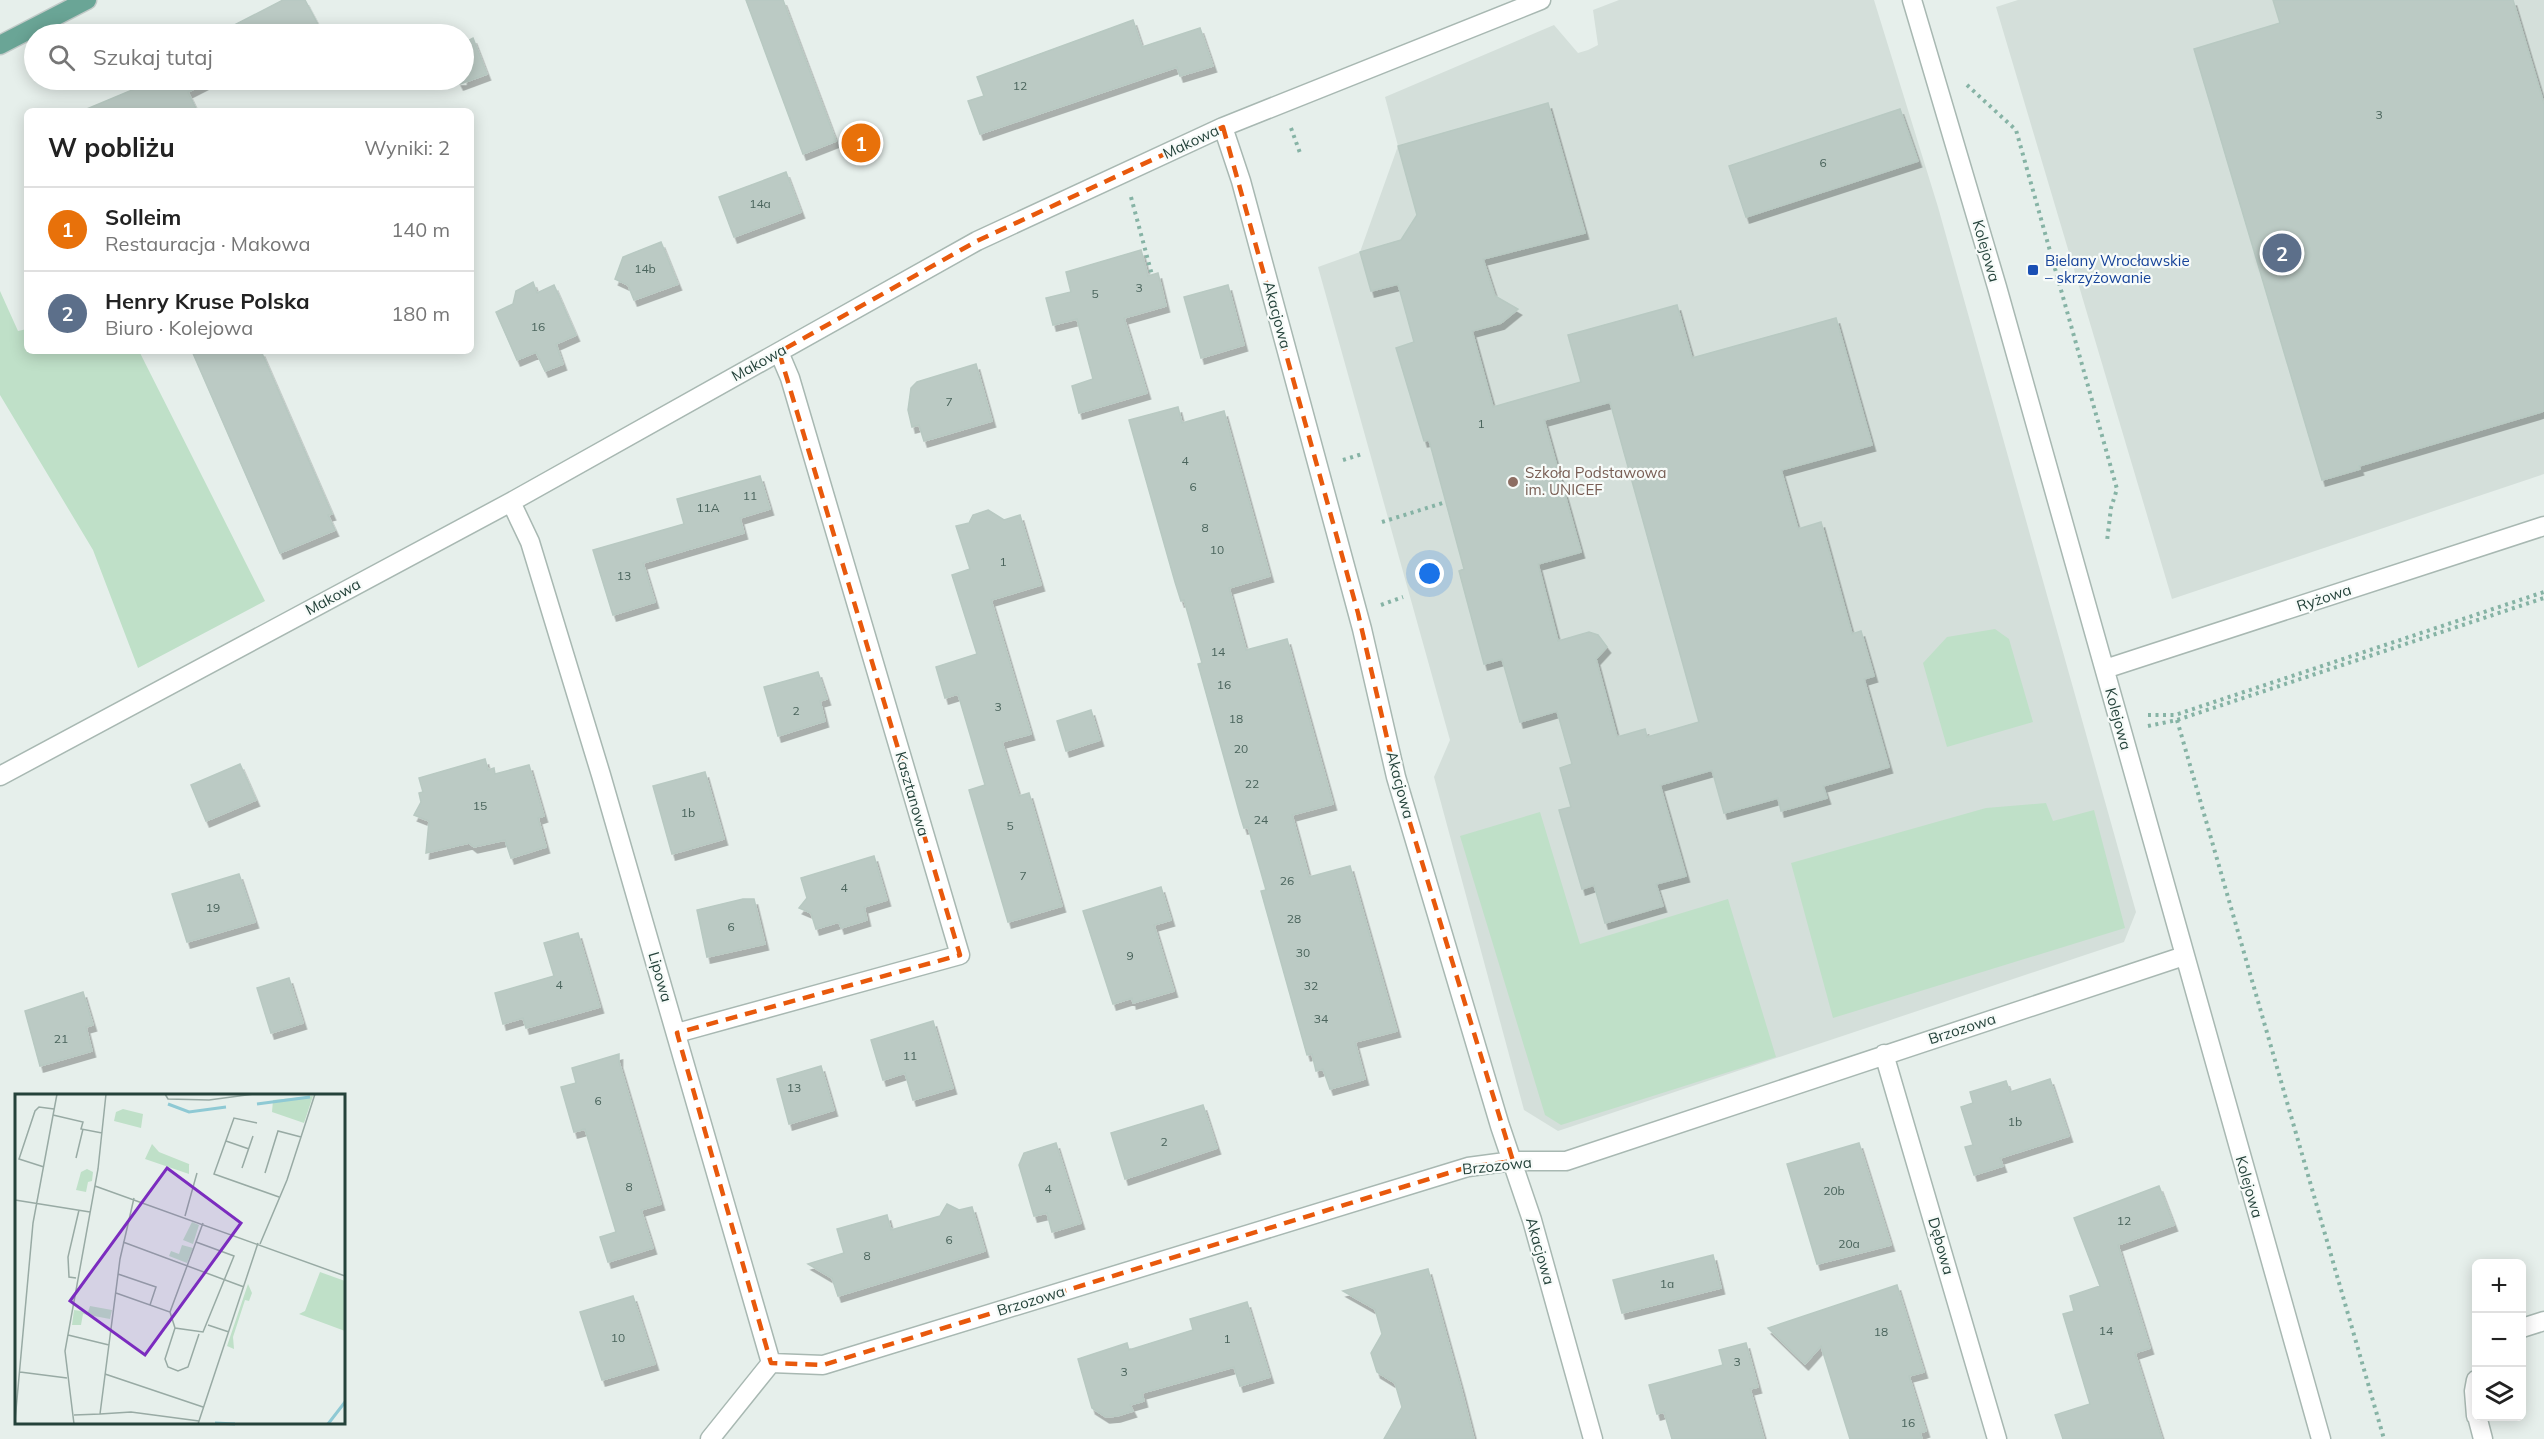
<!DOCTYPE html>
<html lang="pl">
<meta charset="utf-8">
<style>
:root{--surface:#fff;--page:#f2f2f2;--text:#222;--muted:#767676;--line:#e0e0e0;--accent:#804e3d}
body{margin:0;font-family:Mulish,sans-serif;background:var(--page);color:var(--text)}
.controls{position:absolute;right:18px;bottom:18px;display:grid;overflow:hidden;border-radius:9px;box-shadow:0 3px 15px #0003}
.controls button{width:54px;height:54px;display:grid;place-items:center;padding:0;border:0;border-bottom:2px solid var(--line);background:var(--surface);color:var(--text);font:30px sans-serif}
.you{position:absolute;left:1430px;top:574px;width:21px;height:21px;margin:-15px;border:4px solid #fff;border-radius:50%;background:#1a73e8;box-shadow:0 0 0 9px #1a73e833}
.badge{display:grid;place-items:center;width:39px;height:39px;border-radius:50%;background:var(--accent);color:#fff;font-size:20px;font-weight:700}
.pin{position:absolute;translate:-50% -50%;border:3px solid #fff;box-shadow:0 2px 6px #0006}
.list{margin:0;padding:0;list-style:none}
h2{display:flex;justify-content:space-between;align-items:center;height:78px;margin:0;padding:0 24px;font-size:26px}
h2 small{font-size:20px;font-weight:400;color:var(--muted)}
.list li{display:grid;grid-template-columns:39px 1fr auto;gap:18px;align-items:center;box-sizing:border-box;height:84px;padding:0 24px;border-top:2px solid var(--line)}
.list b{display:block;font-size:22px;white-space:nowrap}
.list p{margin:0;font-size:20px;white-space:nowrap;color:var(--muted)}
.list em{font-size:20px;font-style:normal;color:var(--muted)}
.icon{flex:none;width:33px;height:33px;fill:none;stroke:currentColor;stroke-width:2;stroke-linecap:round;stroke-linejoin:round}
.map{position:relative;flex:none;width:2544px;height:1439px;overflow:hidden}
.search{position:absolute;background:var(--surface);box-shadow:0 3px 15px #0003;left:24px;top:24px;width:450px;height:66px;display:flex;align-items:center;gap:15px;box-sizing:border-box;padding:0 21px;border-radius:33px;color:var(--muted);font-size:22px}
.panel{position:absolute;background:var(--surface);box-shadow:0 3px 15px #0003;left:24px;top:108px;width:450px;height:246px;border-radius:9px}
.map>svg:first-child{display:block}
.built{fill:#d4dfda}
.green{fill:#bfe0c8}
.building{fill:#bbcac4;stroke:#b8c9c2;stroke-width:1.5;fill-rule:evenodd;filter:url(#shadow)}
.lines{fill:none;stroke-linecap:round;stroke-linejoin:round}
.minor-casing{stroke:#a8b8b2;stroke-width:21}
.major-casing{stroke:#c2cac8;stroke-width:21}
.path{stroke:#86b3a5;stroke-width:4;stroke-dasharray:3 4.5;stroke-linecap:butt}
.minor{stroke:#fff;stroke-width:18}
.major{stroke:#6aa596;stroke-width:18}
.marked{fill:none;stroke:#e8590c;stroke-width:4.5;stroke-dasharray:12 8;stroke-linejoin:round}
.transit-dot{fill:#1a4fb4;stroke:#f7fbf9;stroke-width:2}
.education-dot{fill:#8d6e63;stroke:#f7fbf9;stroke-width:2}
.labels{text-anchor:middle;stroke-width:4.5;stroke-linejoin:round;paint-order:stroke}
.number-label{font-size:12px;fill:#4a645c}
.street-label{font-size:15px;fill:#24423a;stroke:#f7fbf9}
.transit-label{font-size:15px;fill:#164399;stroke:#f7fbf9;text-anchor:start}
.education-label{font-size:15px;fill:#785e54;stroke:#f7fbf9;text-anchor:start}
.inset-river{fill:none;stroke:#8ec9d4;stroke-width:3}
.inset-road{fill:none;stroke:#98aaa4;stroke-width:1.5}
.view{fill:#7b2cbf;fill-opacity:0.15;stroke:#7b2cbf;stroke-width:3}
.inset-edge{fill:none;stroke:#24423a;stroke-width:3}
</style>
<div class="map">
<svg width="2544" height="1439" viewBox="0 0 2544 1439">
<defs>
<filter id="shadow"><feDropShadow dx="3.5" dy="6" stdDeviation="0" flood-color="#0004"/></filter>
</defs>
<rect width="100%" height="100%" fill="#e6efeb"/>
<path class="built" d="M 1619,0 L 1874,0 L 1938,207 L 2136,912 L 2124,942 L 1558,1131 L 1524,1110 L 1434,777 L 1450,740 L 1318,267 L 1360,252 L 1398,146 L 1385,97 L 1554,25 L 1578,53 L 1588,50 L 1598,45 L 1593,10 Z
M 2018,0 L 2544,0 L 2544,474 L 2172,599 L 1996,7 Z"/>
<path class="green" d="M 0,291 L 18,331 L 27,329 L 27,351 L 139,351 L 265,601 L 138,668 L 93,550 L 0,395 Z
M 1995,629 L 2009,639 L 2033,722 L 1947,747 L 1923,663 L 1947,637 Z
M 2046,803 L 2053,821 L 2094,810 L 2125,928 L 1833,1018 L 1791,863 L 1986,808 Z
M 1540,812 L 1580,944 L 1728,899 L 1776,1057 L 1561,1125 L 1545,1115 L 1460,836 Z"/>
<path class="building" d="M 283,0 L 305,0 L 323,34 L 217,34 Z
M 746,0 L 783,0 L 836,141 L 803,154 Z
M 2273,0 L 2513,0 L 2544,104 L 2544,411 L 2359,466 L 2360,469 L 2322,480 L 2194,49 L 2280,23 Z
M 1133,20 L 1142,47 L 1200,28 L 1213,66 L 1180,76 L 1177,67 L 980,134 L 968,101 L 984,96 L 977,77 Z
M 473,38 L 487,74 L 460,84 L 458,80 L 464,80 L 464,43 Z
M 156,80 L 202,80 L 204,84 L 188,92 L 197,111 L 82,111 Z
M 1548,103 L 1585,233 L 1483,259 L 1495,296 L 1518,309 L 1501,323 L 1472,331 L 1493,407 L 1581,382 L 1568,335 L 1677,305 L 1692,358 L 1836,318 L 1872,445 L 1781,470 L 1798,529 L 1821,522 L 1852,634 L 1861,631 L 1874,676 L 1864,679 L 1889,767 L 1823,786 L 1827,798 L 1781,811 L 1778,798 L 1724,813 L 1712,770 L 1660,785 L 1686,876 L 1656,884 L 1663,906 L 1605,923 L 1594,885 L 1582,889 L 1559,810 L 1571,807 L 1560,768 L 1572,764 L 1557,711 L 1520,722 L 1502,659 L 1484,664 L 1459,571 L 1464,569 L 1429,440 L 1424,441 L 1396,348 L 1414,342 L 1398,284 L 1371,291 L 1360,252 L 1401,240 L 1417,215 L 1398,146 ZM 1610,402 L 1699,722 L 1647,737 L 1645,729 L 1617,737 L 1596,659 L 1607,647 L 1598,635 L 1589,632 L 1558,641 L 1538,564 L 1581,552 L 1544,420 Z
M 1900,109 L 1918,161 L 1746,217 L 1729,166 Z
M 786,172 L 801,212 L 734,237 L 719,197 Z
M 661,242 L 678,284 L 634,300 L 628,285 L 615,279 L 623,257 Z
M 1141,250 L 1148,276 L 1158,273 L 1166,306 L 1124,318 L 1147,393 L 1079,413 L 1072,386 L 1093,379 L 1077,319 L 1053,325 L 1046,298 L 1071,292 L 1066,272 Z
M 533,282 L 537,293 L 554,285 L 576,335 L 556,344 L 563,364 L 545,371 L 536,352 L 517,360 L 496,312 L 513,304 L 516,291 Z
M 1228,285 L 1244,345 L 1201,358 L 1184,297 Z
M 192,351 L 261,351 L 332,514 L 328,515 L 335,530 L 280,553 Z
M 976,364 L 992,421 L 924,441 L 919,425 L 912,427 L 908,410 L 911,388 L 917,382 Z
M 1178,407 L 1182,423 L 1224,411 L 1270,576 L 1229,588 L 1246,650 L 1287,639 L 1333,804 L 1292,815 L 1309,877 L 1350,866 L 1397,1031 L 1355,1042 L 1365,1079 L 1330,1089 L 1323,1069 L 1316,1071 L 1312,1054 L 1307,1055 L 1261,891 L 1266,890 L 1248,827 L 1244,828 L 1240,815 L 1198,664 L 1202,663 L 1184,600 L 1181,601 L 1175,582 L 1129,420 Z
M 760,476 L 770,509 L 740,518 L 744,533 L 643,563 L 655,602 L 613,615 L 593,550 L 684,524 L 677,499 Z
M 988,510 L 1004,520 L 1020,515 L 1041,585 L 991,600 L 1031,734 L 1002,742 L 1019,796 L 1029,793 L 1062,906 L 1008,922 L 969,790 L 985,785 L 958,694 L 945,698 L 936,667 L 977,654 L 952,575 L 970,569 L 956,526 L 969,523 L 973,515 Z
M 818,672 L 827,699 L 820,701 L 825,721 L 778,736 L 764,687 Z
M 1091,710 L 1100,740 L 1066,751 L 1057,721 Z
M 485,759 L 488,770 L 494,768 L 495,774 L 529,765 L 544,816 L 538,818 L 546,847 L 511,858 L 505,840 L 474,847 L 469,843 L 426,853 L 429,821 L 414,815 L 421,802 L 419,793 L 423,792 L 419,778 Z
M 240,764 L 256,800 L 206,821 L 191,785 Z
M 705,772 L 724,839 L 672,854 L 653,786 Z
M 874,856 L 887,900 L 864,907 L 867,920 L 841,928 L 839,922 L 816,929 L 811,913 L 799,908 L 807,898 L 801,878 Z
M 239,874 L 255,922 L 187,942 L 172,894 Z
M 1161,887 L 1171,920 L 1154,925 L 1174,991 L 1133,1003 L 1132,998 L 1113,1004 L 1083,911 Z
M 743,899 L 754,899 L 765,944 L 707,957 L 697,910 Z
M 578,933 L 600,1007 L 526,1028 L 523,1018 L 503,1024 L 495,993 L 554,976 L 544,943 Z
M 289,978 L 303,1023 L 271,1033 L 257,988 Z
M 83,992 L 93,1025 L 86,1027 L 92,1051 L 40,1066 L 25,1011 Z
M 933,1021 L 953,1088 L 913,1100 L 905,1073 L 883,1080 L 871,1040 Z
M 619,1054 L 619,1062 L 661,1204 L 641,1210 L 653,1248 L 608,1262 L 600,1237 L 616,1232 L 585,1129 L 574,1132 L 561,1087 L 576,1083 L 572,1068 Z
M 821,1066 L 834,1110 L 789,1124 L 777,1079 Z
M 2050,1079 L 2069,1136 L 2000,1158 L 2003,1166 L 1974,1175 L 1965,1147 L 1973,1145 L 1961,1107 L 1973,1103 L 1970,1092 L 2006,1081 L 2010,1092 Z
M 1203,1105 L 1217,1148 L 1125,1179 L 1111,1133 Z
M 1056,1143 L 1081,1223 L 1052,1232 L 1047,1213 L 1034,1216 L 1019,1165 L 1024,1153 Z
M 1859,1143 L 1891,1245 L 1817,1264 L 1787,1164 Z
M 2159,1186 L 2174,1225 L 2118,1245 L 2150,1348 L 2135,1353 L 2162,1439 L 2063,1439 L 2055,1415 L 2090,1404 L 2063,1314 L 2074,1311 L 2070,1296 L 2100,1286 L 2074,1218 Z
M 947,1204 L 959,1210 L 972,1207 L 985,1251 L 838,1296 L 832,1278 L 808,1264 L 844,1253 L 837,1229 L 887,1215 L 891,1230 L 940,1216 Z
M 1713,1255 L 1721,1288 L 1622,1313 L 1613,1280 Z
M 1428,1269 L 1461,1388 L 1474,1439 L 1384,1439 L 1402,1407 L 1395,1383 L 1377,1372 L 1371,1353 L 1382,1334 L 1375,1309 L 1343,1291 Z
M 1897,1285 L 1924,1372 L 1909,1376 L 1926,1431 L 1920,1433 L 1922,1439 L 1850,1439 L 1821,1346 L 1805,1364 L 1768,1328 Z
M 633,1296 L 655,1364 L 602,1380 L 580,1312 Z
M 1247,1302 L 1270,1377 L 1240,1386 L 1234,1367 L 1142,1393 L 1144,1401 L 1130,1405 L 1133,1411 L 1117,1416 L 1106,1417 L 1092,1408 L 1078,1359 L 1127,1343 L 1129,1350 L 1193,1330 L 1190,1319 Z
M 1746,1343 L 1758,1387 L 1750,1389 L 1764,1439 L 1672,1439 L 1664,1412 L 1657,1414 L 1649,1385 L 1723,1365 L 1719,1350 Z"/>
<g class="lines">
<g class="minor-casing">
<path id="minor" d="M 1912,0 L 1997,287 L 2321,1439
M 1223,127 L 1241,181 L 1362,629 L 1396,777 L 1500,1126 L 1532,1220 L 1593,1439
M 511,502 L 530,542 L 601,775 L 771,1363 L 710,1439
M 2105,669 L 2544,526
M 0,776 L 511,502 L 977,241 L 1223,127 L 1541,0
M 677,1033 L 960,955 L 790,378 L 779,352
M 1884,1054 L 1997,1439
M 2522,1328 L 2544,1321
M 771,1363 L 823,1365 L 1468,1167 L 1513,1161 L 1566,1161 L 2184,956
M 2476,1380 L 2474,1391 L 2476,1416
M 2477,1416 L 2483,1439"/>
</g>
<g class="major-casing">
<path id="major" d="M 0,45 L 87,0"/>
</g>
<path class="path" d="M 1967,85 L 2016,130 L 2117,489 L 2111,508 L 2107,541
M 1291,128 L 1300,153
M 1131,197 L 1152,275
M 1343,460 L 1362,454
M 1382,522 L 1446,502
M 1381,605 L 1403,597
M 2148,715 L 2175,715 L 2544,592
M 2177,720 L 2384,1439
M 2148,726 L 2177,720 L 2544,598"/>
<use href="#minor" class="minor"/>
<use href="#major" class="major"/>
</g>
<path class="marked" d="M 1223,127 L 1358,613 L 1396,777 L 1513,1161 L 1468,1167 L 823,1365 L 771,1363 L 677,1033 L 960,955 L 779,352 L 977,241 Z"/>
<rect class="transit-dot" x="2027" y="264" width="12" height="12" rx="3"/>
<circle class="education-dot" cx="1513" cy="482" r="6"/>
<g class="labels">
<g class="number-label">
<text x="1020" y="90">12</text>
<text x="2379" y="119">3</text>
<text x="1823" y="167">6</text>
<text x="760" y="208">14a</text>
<text x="645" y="273">14b</text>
<text x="1139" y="292">3</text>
<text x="1095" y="298">5</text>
<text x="538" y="331">16</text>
<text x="949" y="406">7</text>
<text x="1481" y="428">1</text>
<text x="1185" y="465">4</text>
<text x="1193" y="491">6</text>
<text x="750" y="500">11</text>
<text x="708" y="512">11A</text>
<text x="1205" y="532">8</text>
<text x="1217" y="554">10</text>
<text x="1003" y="566">1</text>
<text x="624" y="580">13</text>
<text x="1218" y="656">14</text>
<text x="1224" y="689">16</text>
<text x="998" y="711">3</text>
<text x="796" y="715">2</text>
<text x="1236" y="723">18</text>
<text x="1241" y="753">20</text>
<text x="1252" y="788">22</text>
<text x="480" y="810">15</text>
<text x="688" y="817">1b</text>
<text x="1261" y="824">24</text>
<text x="1010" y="830">5</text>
<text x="1023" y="880">7</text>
<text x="1287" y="885">26</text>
<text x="844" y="892">4</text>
<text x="213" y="912">19</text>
<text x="1294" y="923">28</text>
<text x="731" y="931">6</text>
<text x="1303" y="957">30</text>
<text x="1130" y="960">9</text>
<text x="559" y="989">4</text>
<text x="1311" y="990">32</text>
<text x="1321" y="1023">34</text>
<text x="61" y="1043">21</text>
<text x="910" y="1060">11</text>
<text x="794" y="1092">13</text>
<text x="598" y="1105">6</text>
<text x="2015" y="1126">1b</text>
<text x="1164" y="1146">2</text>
<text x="629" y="1191">8</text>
<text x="1048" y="1193">4</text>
<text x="1834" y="1195">20b</text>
<text x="2124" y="1225">12</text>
<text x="949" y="1244">6</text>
<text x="1849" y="1248">20a</text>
<text x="867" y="1260">8</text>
<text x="1667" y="1288">1a</text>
<text x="2106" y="1335">14</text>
<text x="1881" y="1336">18</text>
<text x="618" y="1342">10</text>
<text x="1227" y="1343">1</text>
<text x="1737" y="1366">3</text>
<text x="1124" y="1376">3</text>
<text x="1908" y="1427">16</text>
</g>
<g class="street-label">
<text transform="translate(1191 142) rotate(-25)" y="5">Makowa</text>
<text transform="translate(1986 251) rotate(74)" y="5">Kolejowa</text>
<text transform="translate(1277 315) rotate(75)" y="5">Akacjowa</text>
<text transform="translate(759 363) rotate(-29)" y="5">Makowa</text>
<text transform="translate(333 597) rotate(-28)" y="5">Makowa</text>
<text transform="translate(2324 598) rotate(-18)" y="5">Ryżowa</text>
<text transform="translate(2118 719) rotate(75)" y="5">Kolejowa</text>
<text transform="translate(1400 785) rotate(75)" y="5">Akacjowa</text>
<text transform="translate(912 794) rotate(74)" y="5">Kasztanowa</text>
<text transform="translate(660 977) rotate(74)" y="5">Lipowa</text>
<text transform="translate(1962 1029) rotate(-18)" y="5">Brzozowa</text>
<text transform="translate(1497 1166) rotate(-6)" y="5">Brzozowa</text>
<text transform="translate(2249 1187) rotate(74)" y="5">Kolejowa</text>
<text transform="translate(1941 1246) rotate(74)" y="5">Dębowa</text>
<text transform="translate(1540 1251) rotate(74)" y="5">Akacjowa</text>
<text transform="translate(1031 1301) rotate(-17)" y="5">Brzozowa</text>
</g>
<g class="transit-label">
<text x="2045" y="266">Bielany Wrocławskie<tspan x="2045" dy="17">– skrzyżowanie</tspan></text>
</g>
<g class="education-label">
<text x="1525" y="478">Szkoła Podstawowa<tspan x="1525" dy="17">im. UNICEF</tspan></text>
</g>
</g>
<g transform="translate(15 1094)">
<rect width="330" height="330" fill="#e6efeb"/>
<path d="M 298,2 L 289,29 L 257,18 L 258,6 ZM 108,15 L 128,20 L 126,34 L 99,27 L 101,18 ZM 137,50 L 144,58 L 179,72 L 174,70 L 174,80 L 130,65 ZM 72,75 L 78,78 L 77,87 L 73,88 L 71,98 L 61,96 L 66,78 ZM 177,128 L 184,131 L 178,150 L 168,146 ZM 167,151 L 178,154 L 172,169 L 154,162 L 156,157 L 164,160 ZM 305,178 L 330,187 L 330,237 L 284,220 L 290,217 ZM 233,190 L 237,199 L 234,207 L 230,206 L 218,243 L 219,255 L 212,252 ZM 75,212 L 97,216 L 95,225 L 68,220 L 66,231 L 57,231 L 59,216 L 73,218 Z" fill="#bfe0c8"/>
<path class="inset-river" d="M 153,10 L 174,18 L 211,13M 242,10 L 295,3M 200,329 L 220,330M 313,330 L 330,308"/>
<path class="inset-road" d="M 150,0 L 153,5 L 194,6 L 239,0M 38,21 L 68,28 L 66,35 L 87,39M 242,29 L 219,24 L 199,80 L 264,103M 211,47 L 234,55M 61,64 L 68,35M 29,73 L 4,65 L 20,17 L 24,13 L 39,15M 227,74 L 238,42M 250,79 L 263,37 L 286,43M 80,92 L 330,182M 0,106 L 75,118M 170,122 L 182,79M 108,148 L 229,193M 245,150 L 272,86 L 300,0M 103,180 L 141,193 L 135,211M 61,184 L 54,183 L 53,163 L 64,116M 101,199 L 155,218 L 160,234 L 188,238 L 219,162 L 181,148M 155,218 L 188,129M 193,231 L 214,238M 160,234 L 150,265 L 153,273 L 163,277 L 173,273 L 184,240M 53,241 L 94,251M 5,278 L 52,284M 90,280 L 188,313M 85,320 L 116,318 L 184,327M 59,321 L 85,320 L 105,165 L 119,104M 0,327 L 18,129 L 42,0M 59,330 L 50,257 L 83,75 L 91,0M 183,330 L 243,149"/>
<path class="view" d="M 152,74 L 226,129 L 130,261 L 55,207 Z"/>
<rect width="330" height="330" class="inset-edge"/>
</g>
</svg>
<div class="controls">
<button>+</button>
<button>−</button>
<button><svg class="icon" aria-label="layers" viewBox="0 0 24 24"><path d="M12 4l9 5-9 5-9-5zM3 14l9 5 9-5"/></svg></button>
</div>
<div class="you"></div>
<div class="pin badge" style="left:861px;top:143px;background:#e8710a">1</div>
<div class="pin badge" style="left:2282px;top:253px;background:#5c6f8a">2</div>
<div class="search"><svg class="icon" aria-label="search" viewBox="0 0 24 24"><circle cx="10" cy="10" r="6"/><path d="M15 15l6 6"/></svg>Szukaj tutaj</div>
<section class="panel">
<h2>W pobliżu<small>Wyniki: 2</small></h2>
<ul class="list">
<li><span class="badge" style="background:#e8710a">1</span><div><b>Solleim</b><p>Restauracja · Makowa</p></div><em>140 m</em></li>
<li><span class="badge" style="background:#5c6f8a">2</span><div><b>Henry Kruse Polska</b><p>Biuro · Kolejowa</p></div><em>180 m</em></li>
</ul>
</section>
</div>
